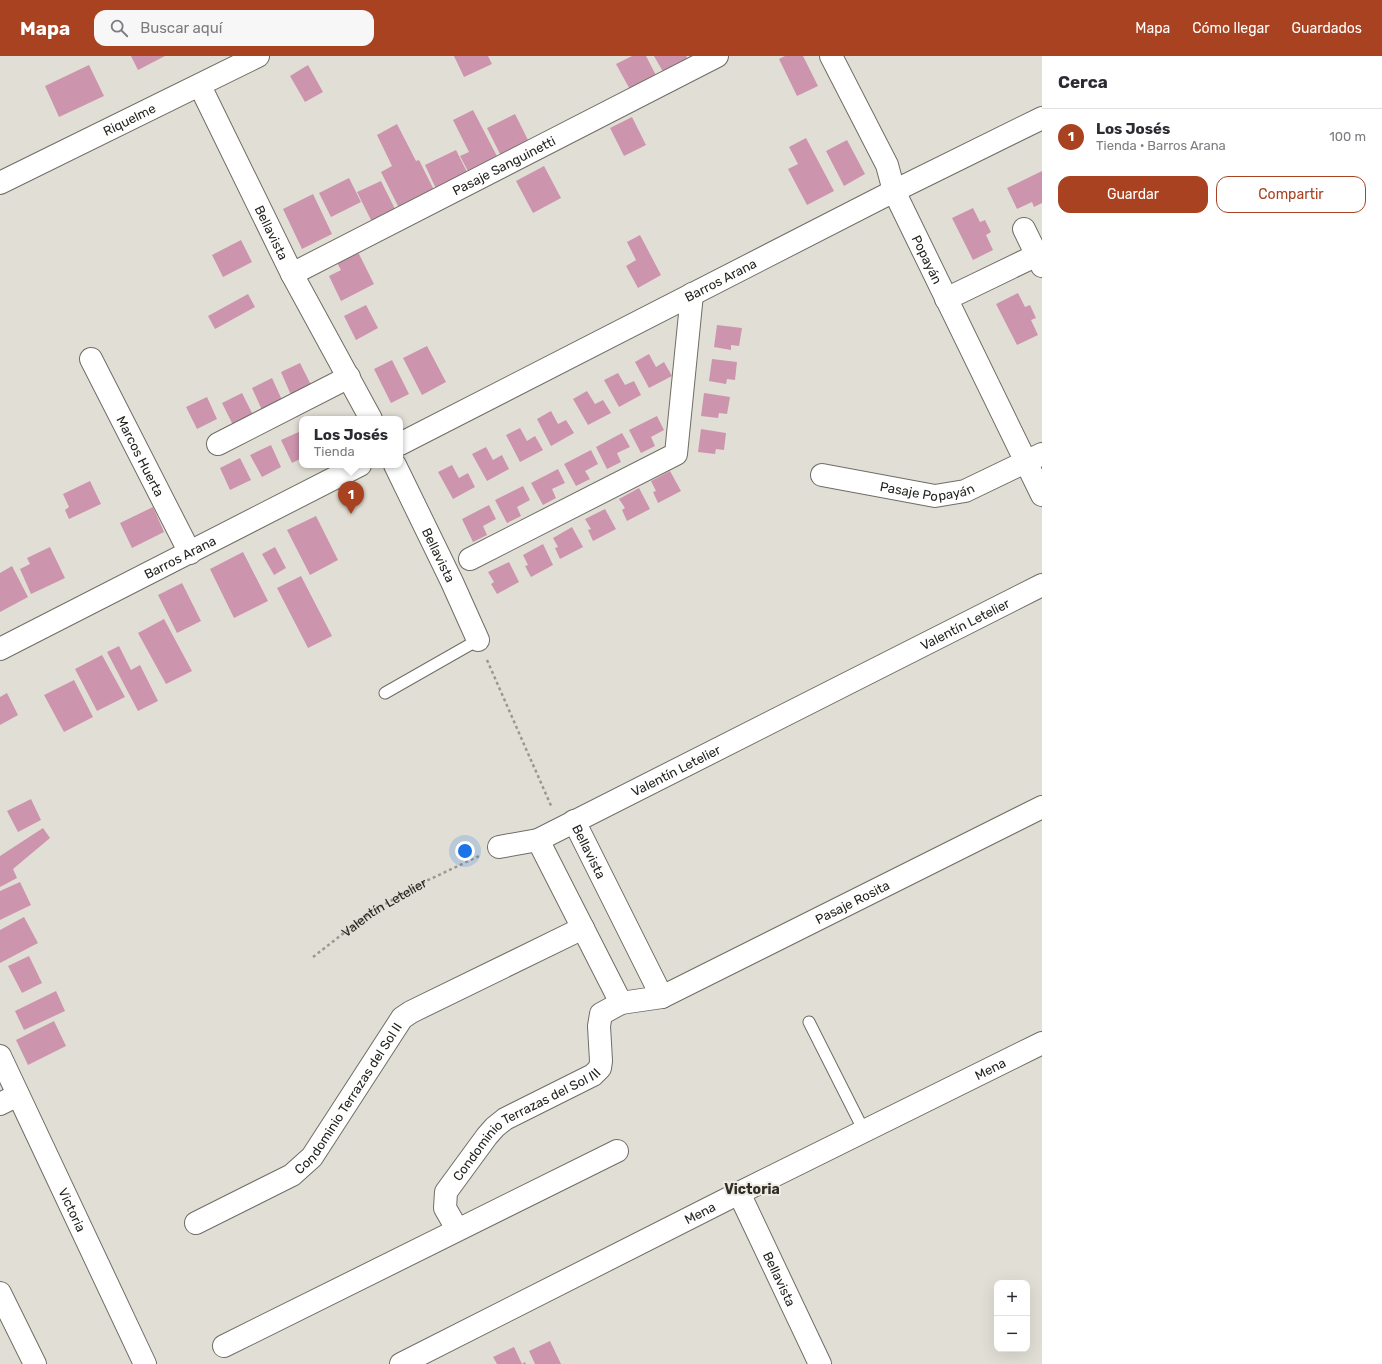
<!DOCTYPE html>
<html lang="es">
<meta charset="utf-8">
<style>
:root{--surface:#fff;--page:#f7f7f7;--text:#2b2b33;--muted:#7c7c81;--line:#e1e1e2;--accent:#a94220}
body{margin:0;font-family:Rubik,sans-serif;background:var(--page);color:var(--text)}
.controls{position:absolute;right:12px;bottom:12px;display:grid;overflow:hidden;border-radius:8px;box-shadow:0 4px 16px #0002}
.controls button{width:36px;height:36px;display:grid;place-items:center;padding:0;border:0;border-bottom:1px solid var(--line);background:var(--surface);color:var(--text);font:20px sans-serif}
.you{position:absolute;left:465px;top:795px;width:14px;height:14px;margin:-10px;border:3px solid #fff;border-radius:50%;background:#1a73e8;box-shadow:0 0 0 6px #1a73e833}
.badge{display:grid;place-items:center;width:26px;height:26px;border-radius:50%;background:var(--accent);color:#fff;font-size:13px;font-weight:700}
.pin{position:absolute;translate:-50% -33px;filter:drop-shadow(0 1px 2px #0008)}
.pin::after{content:'';position:absolute;top:21px;width:14px;height:12px;background:inherit;clip-path:polygon(0 0,100% 0,50% 100%)}
.popup{position:absolute;left:299px;top:360px;width:104px;height:52px;box-sizing:border-box;display:grid;place-content:center;border-radius:8px;background:var(--surface);filter:drop-shadow(0 1px 3px #0005);font-size:13px;white-space:nowrap;color:var(--muted)}
.popup b{font-size:15px;color:var(--text)}
.popup::after{content:'';position:absolute;left:50%;top:100%;margin-left:-8px;border:8px solid transparent;border-top-color:var(--surface)}
.list{margin:0;padding:0;list-style:none}
h2{display:flex;justify-content:space-between;align-items:center;height:52px;margin:0;padding:0 16px;font-size:17px}
h2 small{font-size:13px;font-weight:400;color:var(--muted)}
.list li{display:grid;grid-template-columns:26px 1fr auto;gap:12px;align-items:center;box-sizing:border-box;height:56px;padding:0 16px;border-top:1px solid var(--line)}
.list b{display:block;font-size:15px;white-space:nowrap}
.list p{margin:0;font-size:13px;white-space:nowrap;color:var(--muted)}
.list em{font-size:13px;font-style:normal;color:var(--muted)}
.actions{display:flex;gap:8px;padding:12px 16px}
.actions a{flex:1;padding:9px 0;border:1px solid var(--accent);border-radius:12px;text-align:center;font-size:14px;color:var(--accent)}
.actions .main{background:var(--accent);color:#fff}
.icon{flex:none;width:22px;height:22px;fill:none;stroke:currentColor;stroke-width:2;stroke-linecap:round;stroke-linejoin:round}
.map{position:relative;flex:none;width:1042px;height:1308px;overflow:hidden}
header{display:flex;align-items:center;gap:24px;box-sizing:border-box;height:56px;padding:0 20px;background:var(--accent);color:#fff}
header strong{font-size:19px}
nav{display:flex;gap:22px;margin-inline-start:auto;font-size:14px}
.search{width:280px;height:36px;background:var(--page);display:flex;align-items:center;gap:10px;box-sizing:border-box;padding:0 14px;border-radius:12px;color:var(--muted);font-size:15px}
main{display:flex}
aside{flex:1;background:var(--surface)}
.map>svg:first-child{display:block}
.building{fill:#cd94ad}
.lines{fill:none;stroke-linecap:round;stroke-linejoin:round}
.service-casing{stroke:#6f6d65;stroke-width:13}
.minor-casing{stroke:#6f6d65;stroke-width:24}
.secondary-casing{stroke:#6f6d65;stroke-width:24}
.path{stroke:#9a9891;stroke-width:2.5;stroke-dasharray:3 3;stroke-linecap:butt}
.service{stroke:#fff;stroke-width:11}
.minor{stroke:#fff;stroke-width:22}
.secondary{stroke:#fff;stroke-width:22}
.labels{text-anchor:middle;stroke-width:4;stroke-linejoin:round;paint-order:stroke}
.street-label{font-size:13px;fill:#242420;stroke:#eeece2}
.neighbourhood-label{font-size:14px;font-weight:bold;fill:#302e27;stroke:#eeece2}
</style>
<header>
<strong>Mapa</strong>
<div class="search"><svg class="icon" aria-label="search" viewBox="0 0 24 24"><circle cx="10" cy="10" r="6"/><path d="M15 15l6 6"/></svg>Buscar aquí</div>
<nav><a>Mapa</a><a>Cómo llegar</a><a>Guardados</a></nav>
</header>
<main>
<div class="map">
<svg width="1042" height="1308" viewBox="0 0 1042 1308">
<rect width="100%" height="100%" fill="#e1dfd5"/>
<path class="building" d="M 131,0 L 165,0 L 138,14 Z
M 454,0 L 488,0 L 492,8 L 464,21 Z
M 632,0 L 646,0 L 659,25 L 633,39 L 616,8 Z
M 654,0 L 686,0 L 690,7 L 666,21 Z
M 785,0 L 803,0 L 818,30 L 797,40 L 779,3 Z
M 89,9 L 104,40 L 59,61 L 45,30 Z
M 308,9 L 323,36 L 305,46 L 290,20 Z
M 473,54 L 500,106 L 471,121 L 460,100 L 469,96 L 453,64 Z
M 515,58 L 531,90 L 503,104 L 487,72 Z
M 632,61 L 646,89 L 624,100 L 610,72 Z
M 397,68 L 416,105 L 419,104 L 436,138 L 401,156 L 381,116 L 392,110 L 377,79 Z
M 806,82 L 834,135 L 807,149 L 788,113 L 798,108 L 789,91 Z
M 847,84 L 865,118 L 844,130 L 826,95 Z
M 456,94 L 470,122 L 438,137 L 425,109 Z
M 544,110 L 561,142 L 533,157 L 516,125 Z
M 1042,115 L 1042,147 L 1034,151 L 1032,146 L 1017,153 L 1007,132 Z
M 349,122 L 361,146 L 331,161 L 319,137 Z
M 381,125 L 397,157 L 373,168 L 357,136 Z
M 313,138 L 332,178 L 302,193 L 283,153 Z
M 973,152 L 980,166 L 985,164 L 991,176 L 986,179 L 993,194 L 973,204 L 952,162 Z
M 640,179 L 661,219 L 638,232 L 626,210 L 636,204 L 627,186 Z
M 241,184 L 252,206 L 223,221 L 212,199 Z
M 357,194 L 374,228 L 341,245 L 329,220 L 341,214 L 336,205 Z
M 1018,237 L 1025,251 L 1030,249 L 1036,262 L 1031,264 L 1038,279 L 1017,289 L 996,248 Z
M 248,238 L 255,251 L 215,273 L 208,260 Z
M 366,249 L 378,272 L 356,284 L 344,260 Z
M 717,269 L 742,272 L 739,290 L 731,289 L 731,294 L 714,291 Z
M 427,290 L 446,326 L 422,339 L 403,302 Z
M 649,298 L 656,311 L 664,306 L 672,320 L 649,332 L 635,306 Z
M 712,303 L 737,306 L 735,324 L 727,323 L 726,328 L 709,325 Z
M 392,304 L 409,338 L 391,347 L 374,313 Z
M 300,307 L 311,329 L 291,339 L 281,316 Z
M 618,317 L 625,329 L 634,325 L 641,339 L 619,351 L 604,324 Z
M 272,322 L 282,344 L 262,354 L 252,332 Z
M 587,335 L 595,348 L 603,344 L 611,357 L 588,369 L 573,343 Z
M 242,337 L 253,359 L 233,369 L 222,347 Z
M 704,337 L 730,341 L 727,358 L 719,357 L 718,362 L 701,360 Z
M 207,341 L 217,363 L 197,373 L 186,351 Z
M 551,355 L 558,368 L 566,364 L 574,377 L 551,390 L 537,363 Z
M 657,360 L 664,374 L 651,381 L 655,390 L 641,397 L 629,374 Z
M 520,372 L 527,385 L 535,380 L 543,394 L 520,406 L 506,379 Z
M 701,373 L 726,377 L 724,394 L 716,393 L 715,398 L 698,396 Z
M 301,375 L 302,402 L 292,407 L 281,384 Z
M 622,377 L 630,391 L 617,397 L 621,406 L 607,413 L 596,391 Z
M 271,389 L 281,411 L 262,421 L 250,399 Z
M 486,391 L 493,404 L 502,399 L 509,413 L 487,425 L 472,398 Z
M 591,394 L 598,408 L 585,415 L 590,423 L 576,430 L 564,408 Z
M 240,402 L 251,424 L 230,434 L 220,412 Z
M 452,409 L 459,422 L 468,417 L 475,431 L 453,443 L 438,416 Z
M 558,413 L 565,427 L 552,433 L 556,442 L 543,449 L 531,427 Z
M 670,415 L 681,435 L 658,447 L 653,436 L 656,435 L 651,425 Z
M 90,425 L 101,448 L 69,463 L 65,454 L 69,451 L 63,438 Z
M 523,430 L 530,444 L 517,451 L 521,460 L 507,467 L 495,444 Z
M 639,432 L 650,453 L 627,465 L 622,454 L 625,452 L 619,443 Z
M 489,449 L 496,463 L 483,470 L 487,479 L 473,486 L 462,463 Z
M 153,451 L 164,476 L 132,492 L 120,467 Z
M 605,453 L 616,473 L 593,485 L 588,474 L 591,473 L 585,463 Z
M 316,460 L 338,504 L 310,519 L 287,474 Z
M 572,471 L 583,491 L 560,503 L 555,492 L 558,491 L 553,482 Z
M 543,488 L 553,509 L 531,521 L 525,510 L 528,509 L 523,499 Z
M 50,491 L 65,522 L 31,538 L 20,513 L 30,508 L 27,502 Z
M 275,491 L 286,512 L 274,519 L 262,498 Z
M 243,496 L 268,545 L 234,562 L 210,513 Z
M 509,506 L 519,526 L 497,538 L 491,528 L 494,526 L 488,516 Z
M 12,510 L 28,541 L 0,556 L 0,517 Z
M 301,520 L 332,580 L 308,592 L 277,532 Z
M 182,527 L 201,565 L 177,577 L 158,539 Z
M 164,563 L 192,615 L 166,628 L 138,577 Z
M 119,590 L 131,614 L 140,609 L 158,645 L 138,655 L 107,596 Z
M 102,599 L 125,641 L 97,655 L 75,613 Z
M 74,624 L 93,661 L 64,676 L 44,639 Z
M 7,637 L 18,659 L 0,669 L 0,641 Z
M 31,743 L 41,764 L 18,776 L 7,755 Z
M 43,772 L 50,782 L 13,813 L 17,822 L 0,831 L 0,800 Z
M 20,826 L 31,849 L 0,864 L 0,835 Z
M 24,861 L 38,887 L 0,907 L 0,874 Z
M 29,900 L 42,927 L 22,937 L 8,910 Z
M 56,935 L 65,955 L 24,974 L 15,955 Z
M 54,965 L 66,990 L 28,1009 L 16,984 Z
M 550,1285 L 561,1308 L 535,1308 L 529,1295 Z
M 514,1291 L 522,1308 L 525,1306 L 526,1308 L 497,1308 L 493,1301 Z"/>
<g class="lines">
<g class="service-casing">
<path id="service" d="M 385,637 L 478,584
M 809,966 L 864,1075"/>
</g>
<g class="minor-casing">
<g id="minor">
<path id="s2" d="M 200,30 L 292,218 L 371,363"/>
<path d="M 1024,173 L 1042,210"/>
<path id="s3" d="M 292,218 L 717,0"/>
<path d="M 946,243 L 1037,199"/>
<path id="s4" d="M 91,303 L 190,497"/>
<path d="M 218,388 L 349,321"/>
<path id="s5" d="M 400,388 L 894,135 L 1042,439"/>
<path id="s6" d="M 395,409 L 452,526 L 478,584"/>
<path id="s7" d="M 822,419 L 935,440 L 965,435 L 1042,398"/>
<path d="M 470,503 L 676,398 L 692,238"/>
<path id="s8" d="M 0,593 L 360,409"/>
<path id="s9" d="M 574,765 L 662,941"/>
<path id="s10" d="M 538,784 L 621,947 L 662,941 L 1042,751"/>
<path id="s11" d="M 499,791 L 538,784 L 1042,529"/>
<path id="s12" d="M 0,1000 L 145,1308"/>
<path d="M 0,1048 L 18,1039"/>
<path id="s13" d="M 739,1137 L 820,1308"/>
<path id="s14" d="M 196,1167 L 292,1119 L 312,1101 L 402,962 L 411,956 L 583,872"/>
<path id="s15" d="M 457,1173 L 445,1152 L 446,1136 L 487,1080 L 495,1071 L 505,1063 L 593,1019 L 600,1012 L 601,1005 L 599,970 L 601,958 L 621,947"/>
<path d="M 0,1237 L 35,1308"/>
<path d="M 224,1290 L 617,1095"/>
<path id="s16" d="M 401,1308 L 739,1137 L 1042,987"/>
</g>
</g>
<g class="secondary-casing">
<g id="secondary">
<path d="M 831,0 L 887,109 L 894,135 L 1042,62"/>
<path id="s17" d="M 0,127 L 258,0"/>
</g>
</g>
<g class="path">
<path d="M 487,604 L 552,752"/>
<path id="s1" d="M 313,901 L 371,856 L 422,827 L 479,800"/>
</g>
<use href="#service" class="service"/>
<use href="#minor" class="minor"/>
<use href="#secondary" class="secondary"/>
</g>
<g class="labels">
<g class="street-label">
<text dy="5" stroke="none"><textPath href="#s17" startOffset="144">Riquelme</textPath></text>
<text dy="5" stroke="none"><textPath href="#s3" startOffset="238">Pasaje Sanguinetti</textPath></text>
<text dy="5" stroke="none"><textPath href="#s2" startOffset="163">Bellavista</textPath></text>
<text dy="5" stroke="none"><textPath href="#s5" startOffset="631">Popayán</textPath></text>
<text dy="5" stroke="none"><textPath href="#s5" startOffset="360">Barros Arana</textPath></text>
<text dy="5" stroke="none"><textPath href="#s4" startOffset="109">Marcos Huerta</textPath></text>
<text dy="5" stroke="none"><textPath href="#s7" startOffset="107">Pasaje Popayán</textPath></text>
<text dy="5" stroke="none"><textPath href="#s6" startOffset="100">Bellavista</textPath></text>
<text dy="5" stroke="none"><textPath href="#s8" startOffset="202">Barros Arana</textPath></text>
<text dy="5" stroke="none"><textPath href="#s11" startOffset="518">Valentín Letelier</textPath></text>
<text dy="5" stroke="none"><textPath href="#s11" startOffset="194">Valentín Letelier</textPath></text>
<text dy="5" stroke="none"><textPath href="#s9" startOffset="34">Bellavista</textPath></text>
<text dy="5" stroke="none"><textPath href="#s10" startOffset="437">Pasaje Rosita</textPath></text>
<text dy="5" stroke="none"><textPath href="#s1" startOffset="87">Valentín Letelier</textPath></text>
<text dy="5" stroke="none"><textPath href="#s16" startOffset="659">Mena</textPath></text>
<text dy="5" stroke="none"><textPath href="#s14" startOffset="203">Condominio Terrazas del Sol II</textPath></text>
<text dy="5" stroke="none"><textPath href="#s15" startOffset="148">Condominio Terrazas del Sol III</textPath></text>
<text dy="5" stroke="none"><textPath href="#s12" startOffset="170">Victoria</textPath></text>
<text dy="5" stroke="none"><textPath href="#s16" startOffset="335">Mena</textPath></text>
<text dy="5" stroke="none"><textPath href="#s13" startOffset="95">Bellavista</textPath></text>
</g>
<g class="neighbourhood-label">
<text x="752" y="1138">Victoria</text>
</g>
</g>
</svg>
<div class="controls">
<button>+</button>
<button>−</button>
</div>
<div class="you"></div>
<div class="pin badge" style="left:351px;top:458px">1</div>
<div class="popup"><b>Los Josés</b>Tienda</div>
</div>
<aside>
<h2>Cerca<small></small></h2>
<ul class="list">
<li><span class="badge">1</span><div><b>Los Josés</b><p>Tienda · Barros Arana</p></div><em>100 m</em></li>
</ul>
<div class="actions"><a class="main">Guardar</a><a>Compartir</a></div>
</aside>
</main>
